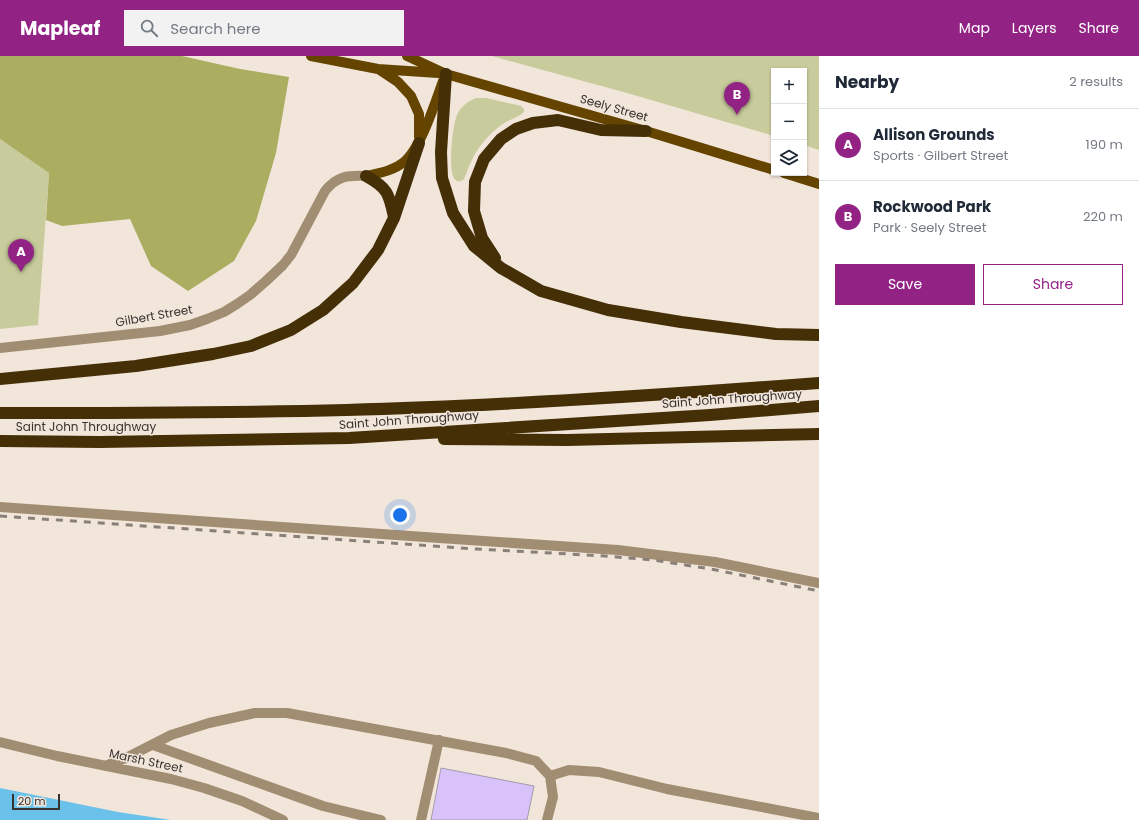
<!DOCTYPE html>
<meta charset="utf-8">
<style>
:root{--surface:#fff;--page:#f2f2f3;--text:#1f2937;--muted:#747a83;--line:#e0e1e3;--accent:#922385}
body{margin:0;font-family:Poppins,sans-serif;background:var(--page);color:var(--text)}
.controls{position:absolute;right:12px;top:12px;display:grid;overflow:hidden;border-radius:0px;box-shadow:0 1px 3px #0004}
.controls button{width:36px;height:36px;display:grid;place-items:center;padding:0;border:0;border-bottom:1px solid var(--line);background:var(--surface);color:var(--text);font:20px sans-serif}
.scale{position:absolute;left:12px;bottom:10px;width:48px;box-sizing:border-box;padding-left:4px;border:2px solid #38332f;border-top:0;font-size:11px;line-height:14px;white-space:nowrap;color:#38332f;-webkit-text-stroke:3px #f2e6db;paint-order:stroke}
.you{position:absolute;left:400px;top:459px;width:14px;height:14px;margin:-10px;border:3px solid #fff;border-radius:50%;background:#1a73e8;box-shadow:0 0 0 6px #1a73e833}
.badge{display:grid;place-items:center;width:26px;height:26px;border-radius:50%;background:var(--accent);color:#fff;font-size:13px;font-weight:700}
.pin{position:absolute;translate:-50% -33px;filter:drop-shadow(0 1px 2px #0008)}
.pin::after{content:'';position:absolute;top:21px;width:14px;height:12px;background:inherit;clip-path:polygon(0 0,100% 0,50% 100%)}
.list{margin:0;padding:0;list-style:none}
h2{display:flex;justify-content:space-between;align-items:center;height:52px;margin:0;padding:0 16px;font-size:17px}
h2 small{font-size:13px;font-weight:400;color:var(--muted)}
.list li{display:grid;grid-template-columns:26px 1fr auto;gap:12px;align-items:center;box-sizing:border-box;height:72px;padding:0 16px;border-top:1px solid var(--line)}
.list b{display:block;font-size:15px;white-space:nowrap}
.list p{margin:0;font-size:13px;white-space:nowrap;color:var(--muted)}
.list em{font-size:13px;font-style:normal;color:var(--muted)}
.actions{display:flex;gap:8px;padding:12px 16px}
.actions a{flex:1;padding:9px 0;border:1px solid var(--accent);border-radius:0px;text-align:center;font-size:14px;color:var(--accent)}
.actions .main{background:var(--accent);color:#fff}
.icon{flex:none;width:22px;height:22px;fill:none;stroke:currentColor;stroke-width:2;stroke-linecap:round;stroke-linejoin:round}
.map{position:relative;flex:none;width:819px;height:764px;overflow:hidden}
header{display:flex;align-items:center;gap:24px;box-sizing:border-box;height:56px;padding:0 20px;background:var(--accent);color:#fff}
header strong{font-size:19px}
nav{display:flex;gap:22px;margin-inline-start:auto;font-size:14px}
.search{width:280px;height:36px;background:var(--page);display:flex;align-items:center;gap:10px;box-sizing:border-box;padding:0 14px;border-radius:0px;color:var(--muted);font-size:15px}
main{display:flex}
aside{flex:1;background:var(--surface)}
.map>svg:first-child{display:block}
.green{fill:#c8cb9c}
.forest{fill:#abae60}
.water{fill:#6ac1e9}
.building{fill:#d9c1fa;stroke:#a19ca9}
.lines{fill:none;stroke-linecap:round;stroke-linejoin:round}
.minor{stroke:#a18e72;stroke-width:10}
.major{stroke:#654400;stroke-width:10}
.highway{stroke:#442f07;stroke-width:12}
.rail{stroke:#888079;stroke-width:3;stroke-dasharray:7 7;stroke-linecap:butt}
.labels{text-anchor:middle;stroke-width:3;stroke-linejoin:round;paint-order:stroke}
.street-label{font-size:12px;fill:#38332f;stroke:#f2e6db}
</style>
<header>
<strong>Mapleaf</strong>
<div class="search"><svg class="icon" aria-label="search" viewBox="0 0 24 24"><circle cx="10" cy="10" r="6"/><path d="M15 15l6 6"/></svg>Search here</div>
<nav><a>Map</a><a>Layers</a><a>Share</a></nav>
</header>
<main>
<div class="map">
<svg width="819" height="764" viewBox="0 0 819 764">
<rect width="100%" height="100%" fill="#f2e6db"/>
<path class="green" d="M 492,0 L 819,0 L 819,94 L 804,89 L 804,15 L 774,15 L 774,80 L 627,37 Z
M 476,42 L 486,42 L 521,50 L 524,53 L 524,56 C 518,62 507,64 500,70 C 488,79 477,92 471,106 C 468,111 467,117 464,123 C 461,126 457,127 454,122 C 448,113 452,65 459,55 C 463,49 469,45 476,42 Z
M 0,83 L 49,117 L 38,269 L 0,273 Z"/>
<path class="forest" d="M 0,0 L 182,0 L 240,13 L 289,21 L 276,97 L 256,165 L 234,205 L 188,235 L 151,210 L 130,163 L 62,170 L 46,164 L 49,117 L 0,83 Z"/>
<path class="water" d="M 0,732 L 118,756 L 171,764 L 0,764 Z"/>
<path class="building" d="M 441,712 L 534,730 L 527,764 L 431,764 Z"/>
<g class="lines">
<path class="minor" d="M 0,292 L 160,275 L 190,269 L 207,263 L 224,256 L 237,248 L 250,239 L 266,225 L 283,209 L 291,199 L 325,135 C 337,120 348,119 366,120
M 0,451 L 439,482 L 618,494 L 715,506 L 819,527
M 0,686 L 57,700 L 171,723 L 204,732 L 242,745 L 283,764
M 153,689 L 323,750 L 381,764
M 105,710 L 126,702 L 171,679 L 209,667 L 255,657 L 287,657 L 506,697 L 536,705 L 550,720 L 553,741 L 547,764
M 550,720 L 569,714 L 599,716 L 667,733 L 819,762
M 421,764 L 439,684"/>
<path class="major" d="M 311,0 L 378,13 L 438,17
M 407,0 L 446,18 L 646,75 L 774,114
M 380,14 L 398,26 L 411,40 L 419,58 L 419,81
M 784,117 L 819,128
M 366,120 C 379,117 393,115 404,106 C 421,92 435,47 443,25"/>
<path class="highway" d="M 446,18 L 441,96 L 442,122 L 453,157 L 474,190 L 501,212 L 541,235 L 608,254 L 681,266 L 776,278 L 819,279
M 366,120 C 388,132 389,138 394,161
M 495,202 L 482,182 L 474,155 L 475,126 L 484,103 L 501,83 L 516,73 L 533,67 L 558,64 L 601,74 L 646,75
M 0,323 L 136,310 L 213,298 L 251,290 L 291,274 L 323,254 L 353,227 L 378,194 L 394,162 L 419,87
M 0,357 C 115,357 231,357 346,354 C 504,350 662,339 819,327
M 444,383 L 567,384 L 819,378
M 0,385 L 100,386 L 349,382 L 710,359 L 819,350"/>
<path class="rail" d="M 0,460 L 476,493 L 605,500 L 653,504 L 711,513 L 819,535"/>
</g>
<g class="labels">
<g class="street-label">
<text transform="translate(614 52) rotate(16)" y="4">Seely Street</text>
<text transform="translate(154 260) rotate(-10)" y="4">Gilbert Street</text>
<text transform="translate(732 343) rotate(-4)" y="4">Saint John Throughway</text>
<text transform="translate(409 364) rotate(-4)" y="4">Saint John Throughway</text>
<text x="86" y="375">Saint John Throughway</text>
<text transform="translate(146 705) rotate(12)" y="4">Marsh Street</text>
</g>
</g>
</svg>
<div class="controls">
<button>+</button>
<button>−</button>
<button><svg class="icon" aria-label="layers" viewBox="0 0 24 24"><path d="M12 4l9 5-9 5-9-5zM3 14l9 5 9-5"/></svg></button>
</div>
<div class="scale">20 m</div>
<div class="you"></div>
<div class="pin badge" style="left:21px;top:216px">A</div>
<div class="pin badge" style="left:737px;top:59px">B</div>
</div>
<aside>
<h2>Nearby<small>2 results</small></h2>
<ul class="list">
<li><span class="badge">A</span><div><b>Allison Grounds</b><p>Sports · Gilbert Street</p></div><em>190 m</em></li>
<li><span class="badge">B</span><div><b>Rockwood Park</b><p>Park · Seely Street</p></div><em>220 m</em></li>
</ul>
<div class="actions"><a class="main">Save</a><a>Share</a></div>
</aside>
</main>
